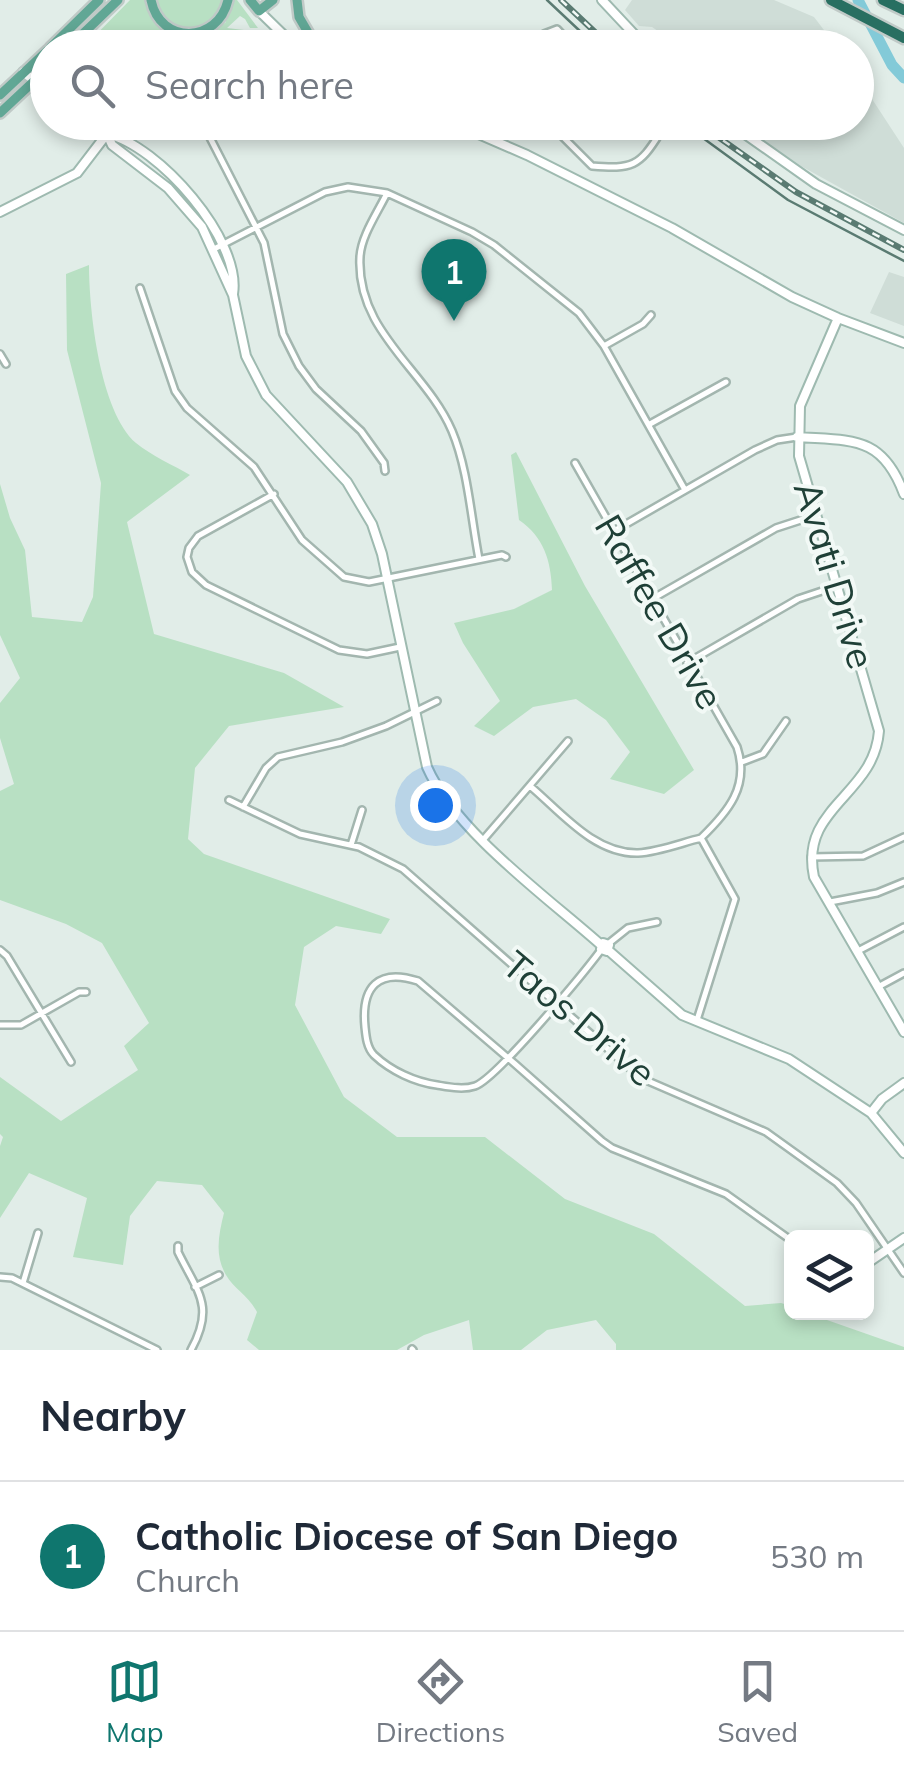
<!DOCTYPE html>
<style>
:root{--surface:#fff;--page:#f2f2f3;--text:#1f2937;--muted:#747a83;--line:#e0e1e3;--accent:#0f766e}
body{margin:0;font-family:Mulish,sans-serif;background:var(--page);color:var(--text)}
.controls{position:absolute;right:30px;bottom:30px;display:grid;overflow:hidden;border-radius:15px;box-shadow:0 5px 15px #0003}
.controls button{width:90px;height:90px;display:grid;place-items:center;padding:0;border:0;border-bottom:2px solid var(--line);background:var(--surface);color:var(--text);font:50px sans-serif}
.you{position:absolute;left:435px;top:805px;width:35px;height:35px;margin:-25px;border:8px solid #fff;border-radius:50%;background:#1a73e8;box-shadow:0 0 0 15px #1a73e833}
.badge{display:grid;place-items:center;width:65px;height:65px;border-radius:50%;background:var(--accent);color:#fff;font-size:32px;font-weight:700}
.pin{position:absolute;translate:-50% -82px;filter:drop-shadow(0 2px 5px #0008)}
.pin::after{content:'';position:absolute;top:52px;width:35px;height:30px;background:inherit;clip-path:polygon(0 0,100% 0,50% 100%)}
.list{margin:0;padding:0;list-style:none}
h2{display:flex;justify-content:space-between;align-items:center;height:130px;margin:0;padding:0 40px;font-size:42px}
h2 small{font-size:32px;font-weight:400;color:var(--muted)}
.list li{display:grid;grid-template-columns:65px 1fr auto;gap:30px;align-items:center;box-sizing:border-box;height:150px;padding:0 40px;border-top:2px solid var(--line)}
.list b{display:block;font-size:38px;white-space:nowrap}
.list p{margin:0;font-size:32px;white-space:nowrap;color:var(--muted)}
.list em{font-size:32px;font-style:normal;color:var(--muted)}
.icon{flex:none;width:55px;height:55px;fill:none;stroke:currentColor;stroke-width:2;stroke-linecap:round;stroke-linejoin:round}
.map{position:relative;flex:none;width:904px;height:1350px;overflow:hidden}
.search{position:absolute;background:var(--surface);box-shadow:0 5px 15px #0003;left:30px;right:30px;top:30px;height:110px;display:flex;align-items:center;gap:25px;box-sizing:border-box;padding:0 35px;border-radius:55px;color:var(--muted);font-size:38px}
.sheet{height:280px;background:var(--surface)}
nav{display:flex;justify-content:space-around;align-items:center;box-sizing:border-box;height:140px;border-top:2px solid var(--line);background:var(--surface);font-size:28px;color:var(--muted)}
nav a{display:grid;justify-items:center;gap:5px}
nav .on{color:var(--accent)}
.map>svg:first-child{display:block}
.built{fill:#cfddd7}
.green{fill:#b8e0c3}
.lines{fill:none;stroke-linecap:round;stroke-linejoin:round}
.river{stroke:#83cad8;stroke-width:11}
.street-casing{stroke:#a3b6af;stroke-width:10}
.secondary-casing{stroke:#9ebab0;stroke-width:12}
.primary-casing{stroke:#c0cac7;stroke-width:14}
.highway-casing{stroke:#c0cac7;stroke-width:15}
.street{stroke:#fff;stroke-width:5}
.secondary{stroke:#fff;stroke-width:8}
.primary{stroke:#61a795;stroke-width:9}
.highway{stroke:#286f61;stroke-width:10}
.tram{stroke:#5a7b72;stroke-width:2.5}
.rail-casing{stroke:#5a7b72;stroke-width:6}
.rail{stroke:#f2f9f6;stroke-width:2.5;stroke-dasharray:8;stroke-linecap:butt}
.labels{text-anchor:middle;stroke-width:8;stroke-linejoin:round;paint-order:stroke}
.street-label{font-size:38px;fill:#1f4037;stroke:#f2f9f6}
</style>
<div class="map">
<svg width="904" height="1350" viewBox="0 0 904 1350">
<rect width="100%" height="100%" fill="#e1ede8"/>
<path class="built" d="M 632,0 L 774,0 L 814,17 L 837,47 L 675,47 L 677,44 L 652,27 L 639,26 L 625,10 Z
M 857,76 L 904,148 L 904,223 L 801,166 L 739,123 L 856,122 Z
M 889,272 L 904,277 L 904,326 L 870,313 Z"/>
<path class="green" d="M 130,0 L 149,0 L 161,26 L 170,33 L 192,40 L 215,35 L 214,31 L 226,22 L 224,20 L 231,0 L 237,0 L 258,28 L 250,28 L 245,19 L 240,16 L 227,28 L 244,30 L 253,37 L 248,44 L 210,42 L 203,48 L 142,47 L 141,44 L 135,47 L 83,48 Z
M 155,0 L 224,0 L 220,15 L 199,31 C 175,27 163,25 155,0 Z
M 89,265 C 89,311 100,412 136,443 C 152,456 173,465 190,475 L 127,522 L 154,634 L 284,673 L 344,707 L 229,726 L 195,768 L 188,839 L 204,854 L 390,919 L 381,934 L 336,926 L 304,947 L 295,1005 L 344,1097 L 397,1137 L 485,1137 L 565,1199 L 654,1234 L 745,1306 L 781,1303 L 791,1306 L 792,1312 L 807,1313 L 904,1347 L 904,1350 L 616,1350 L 616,1344 L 596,1320 L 547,1330 L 521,1350 L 473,1350 L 469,1320 L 424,1335 L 397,1350 L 259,1350 L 247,1340 L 257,1312 C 248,1295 234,1289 226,1275 C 214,1255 219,1233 224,1213 L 202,1185 L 157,1181 L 130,1216 L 123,1265 L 73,1257 L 87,1198 L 29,1173 L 0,1218 L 0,1146 L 3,1137 L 0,1134 L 0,1077 L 61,1121 L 138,1070 L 124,1046 L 149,1023 L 102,943 L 66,924 L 0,900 L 0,791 L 14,784 L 0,738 L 0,703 L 20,678 L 0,635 L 0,484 L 10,518 L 25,550 L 32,617 L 82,622 L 93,597 L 101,483 L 67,350 L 66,274 Z
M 516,452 L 585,586 L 694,770 L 664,794 L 610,779 L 630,752 L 606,720 L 576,699 L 533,707 L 494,736 L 474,726 L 500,701 L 463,643 L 454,623 L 514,609 L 552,590 C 551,561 544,537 519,520 L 511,455 Z"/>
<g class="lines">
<path class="river" d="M 858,0 L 892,65 L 904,78"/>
<g class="street-casing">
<path id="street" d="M 544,34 L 557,29 L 575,48
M 202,122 L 264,243 L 283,334 L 299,366 L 316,389 L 361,431 L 384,463 L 385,471
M 548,122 L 592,166 C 632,169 639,167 660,133 L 649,122
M 387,193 C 378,212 361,236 360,257 C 356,332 426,370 452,431 C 468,469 471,518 479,559
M 214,249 L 325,192 L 348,187 L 387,193 L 472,232 L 494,245 L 579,313 L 604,346 L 685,490
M 140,288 L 175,391 L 187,408 L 254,467 L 302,540 L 344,577 L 369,582 L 502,555 L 506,557
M 604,346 L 643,324 L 651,315
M 0,354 L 6,364
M 650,424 L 726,382
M 575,463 L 737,747 C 750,786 728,812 701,838
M 274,494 L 198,536 L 189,548 L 187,557 L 192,572 L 206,585 L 339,650 L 367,654 L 400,647
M 614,531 L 755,450 L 777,440 L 797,437
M 652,599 L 776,528 L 816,515
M 687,663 L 798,599 L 837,586
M 742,762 L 763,754 L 786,721
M 530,786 C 561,812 594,854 638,853 C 658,852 681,843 701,838
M 229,800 L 300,834 L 359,847 L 403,869 L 641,1078 L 766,1132 L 837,1183 L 856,1203 L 904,1273
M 243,807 L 266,768 L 278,757 L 342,742 L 386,726 L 437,701
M 483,840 L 568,741
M 351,845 L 362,810
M 811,857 L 863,856 L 904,837
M 830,902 L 877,893 L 904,882
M 608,944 L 628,928 L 657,922
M 0,950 L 7,956 L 71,1062
M 601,950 C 583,974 496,1079 475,1086 C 463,1090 449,1087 437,1085 C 415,1082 391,1071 374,1055 C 367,1048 366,1037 365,1027 C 361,987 378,968 418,981 L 501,1052 L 515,1064 L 602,1141 L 612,1148 L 726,1194 L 792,1241
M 858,951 L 904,927
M 878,987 L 904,973
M 697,1020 L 735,899 L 701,838
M 0,1025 L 21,1025 L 79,992 L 86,992
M 178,1246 L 178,1252 C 198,1293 215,1306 191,1350
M 0,1277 L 12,1278 L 157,1350
M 23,1283 L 38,1233
M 195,1287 L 219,1275
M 412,1349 L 413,1350"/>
</g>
<g class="secondary-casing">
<path id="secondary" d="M 602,0 L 647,48
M 259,11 L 297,48
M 23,72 L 48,91
M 91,122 L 107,134 L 112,145 L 168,188 L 202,227 L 233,295 L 246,356 L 266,395 L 347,482 L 372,524 L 382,554 L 427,767 C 455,831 547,897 601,945
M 451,122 L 527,155 L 672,228 L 792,297 L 838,318 L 904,343
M 728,122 L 816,184 L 904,230
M 107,134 C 158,145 242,240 233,294
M 0,212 L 77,173 L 116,122
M 838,318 L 800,406 L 799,456 L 879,731 C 874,796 799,807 814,877 L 904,1032
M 797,437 C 852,441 882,435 904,494
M 603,943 L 609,945 L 607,951 L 601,949 Z
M 608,950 L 682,1015 L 789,1059 L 871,1113 L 904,1153
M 871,1113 L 882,1099 L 904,1083
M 866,1264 L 904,1238"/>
</g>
<g class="primary-casing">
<path id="primary" d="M 151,0 C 160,45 218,44 228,0
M 250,0 L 259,11 L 273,0
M 297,0 L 299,17 L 317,48
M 50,48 L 99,0
M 68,48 L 118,0
M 0,95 L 48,50
M 0,113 L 48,68"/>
</g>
<g class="highway-casing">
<path id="highway" d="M 831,0 L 904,38
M 883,0 L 904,10"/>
</g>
<use href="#street" class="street"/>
<use href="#secondary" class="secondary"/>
<use href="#primary" class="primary"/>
<use href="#highway" class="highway"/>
<path class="tram" d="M 547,0 L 598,48
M 681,122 L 788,200 L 904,261"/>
<g class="rail-casing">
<path id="rail" d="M 561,0 L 612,48
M 697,122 L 796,192 L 904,250"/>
</g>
<use href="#rail" class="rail"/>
</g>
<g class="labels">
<g class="street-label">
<text transform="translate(834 575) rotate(73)" y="13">Avati Drive</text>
<text transform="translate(659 612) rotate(60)" y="13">Raffee Drive</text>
<text transform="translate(579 1019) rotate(40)" y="13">Taos Drive</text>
</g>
</g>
</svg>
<div class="controls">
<button><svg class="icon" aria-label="layers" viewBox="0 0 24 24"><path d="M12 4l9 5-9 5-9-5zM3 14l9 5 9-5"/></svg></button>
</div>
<div class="you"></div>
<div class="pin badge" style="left:454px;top:321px">1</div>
<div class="search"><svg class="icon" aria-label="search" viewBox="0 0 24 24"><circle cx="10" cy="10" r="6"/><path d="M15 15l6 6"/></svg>Search here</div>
</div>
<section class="sheet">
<h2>Nearby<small></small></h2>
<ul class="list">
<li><span class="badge">1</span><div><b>Catholic Diocese of San Diego</b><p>Church</p></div><em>530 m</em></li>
</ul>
</section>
<nav>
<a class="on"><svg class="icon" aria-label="map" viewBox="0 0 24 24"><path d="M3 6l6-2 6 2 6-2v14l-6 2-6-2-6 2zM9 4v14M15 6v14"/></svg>Map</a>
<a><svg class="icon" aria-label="directions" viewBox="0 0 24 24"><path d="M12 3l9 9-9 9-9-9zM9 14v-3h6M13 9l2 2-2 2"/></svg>Directions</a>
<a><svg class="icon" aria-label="saved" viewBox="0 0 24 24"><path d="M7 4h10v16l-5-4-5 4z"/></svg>Saved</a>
</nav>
